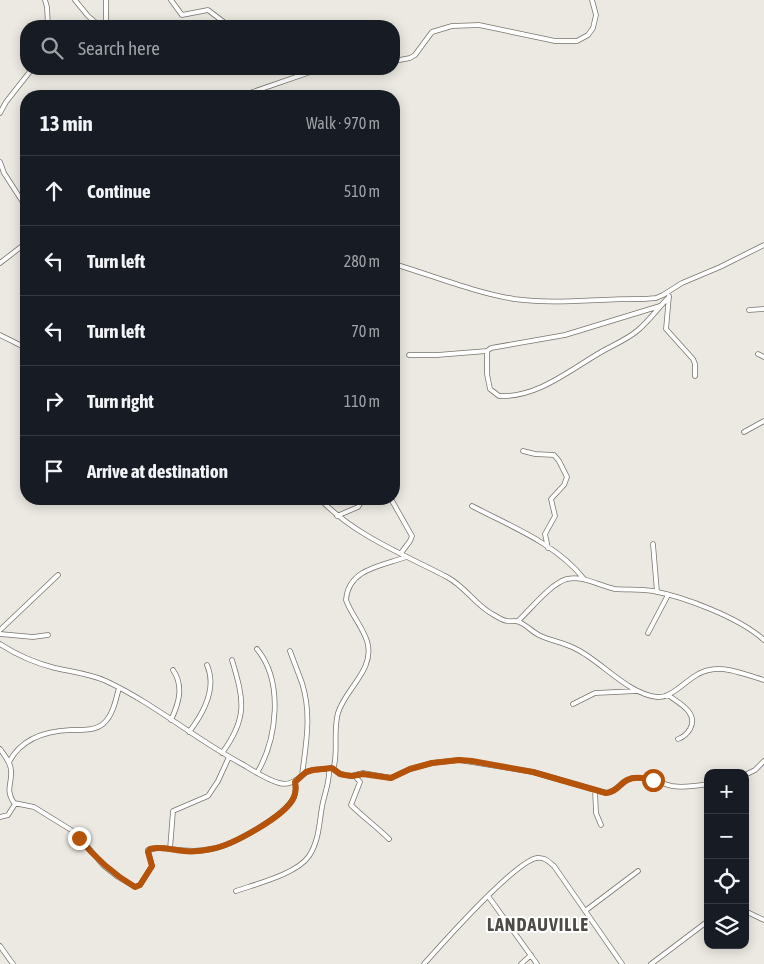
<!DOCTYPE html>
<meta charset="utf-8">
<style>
:root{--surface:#171b24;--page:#20242c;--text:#f1f3f6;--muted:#9ea1a6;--line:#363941}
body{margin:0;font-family:"Asap Condensed",sans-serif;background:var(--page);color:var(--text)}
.controls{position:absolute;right:15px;bottom:15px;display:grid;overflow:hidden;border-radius:10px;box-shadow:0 2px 12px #0003}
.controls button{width:45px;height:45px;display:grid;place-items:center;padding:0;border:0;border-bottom:1px solid var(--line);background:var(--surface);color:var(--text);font:25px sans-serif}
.stop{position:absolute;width:15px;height:15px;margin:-11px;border:4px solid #b45309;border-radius:50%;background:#fff}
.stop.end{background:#b45309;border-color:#fff;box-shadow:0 1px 5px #0008}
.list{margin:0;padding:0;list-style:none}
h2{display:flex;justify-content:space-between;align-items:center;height:65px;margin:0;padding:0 20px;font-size:21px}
h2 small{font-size:16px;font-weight:400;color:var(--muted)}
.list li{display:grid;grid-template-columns:32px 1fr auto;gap:15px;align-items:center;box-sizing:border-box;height:70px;padding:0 20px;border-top:1px solid var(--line)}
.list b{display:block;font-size:19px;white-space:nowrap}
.list em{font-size:16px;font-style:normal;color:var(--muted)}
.icon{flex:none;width:28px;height:28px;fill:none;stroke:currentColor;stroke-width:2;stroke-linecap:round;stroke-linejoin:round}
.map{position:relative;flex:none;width:764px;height:964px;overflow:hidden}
.search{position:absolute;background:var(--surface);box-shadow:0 2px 12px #0003;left:20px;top:20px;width:380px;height:55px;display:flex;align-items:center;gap:12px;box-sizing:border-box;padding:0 18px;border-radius:20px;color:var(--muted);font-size:19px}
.panel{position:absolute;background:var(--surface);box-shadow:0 2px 12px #0003;left:20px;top:90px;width:380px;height:415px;border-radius:20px}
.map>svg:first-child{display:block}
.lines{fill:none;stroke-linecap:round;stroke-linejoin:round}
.street-casing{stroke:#77756e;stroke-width:5.5}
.street{stroke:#fff;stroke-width:4}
.route{stroke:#b45309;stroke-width:6}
.labels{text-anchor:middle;stroke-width:4;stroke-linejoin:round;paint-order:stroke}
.district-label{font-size:18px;font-weight:bold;letter-spacing:1px;fill:#4d4b45;stroke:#fff}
</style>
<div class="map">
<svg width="764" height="964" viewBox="0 0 764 964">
<rect width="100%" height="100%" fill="#ebe9e1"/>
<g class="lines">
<g class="street-casing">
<path id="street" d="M 45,0 L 47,7 L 48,26
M 75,0 L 88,16 L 100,26
M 171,0 L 182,15 L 208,10 L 229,26
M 104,26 L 106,20 L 106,0
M 394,61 L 410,58 L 415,55 L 432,32 L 452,26 L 479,25 L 555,41 L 577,41 L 588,35 L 593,28 L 596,15 L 592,0
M 241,96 L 319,69
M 0,113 L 6,102 L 32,69
M 0,162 L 4,173 L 26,207
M 0,263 L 26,243
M 394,264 C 434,276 473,292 514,299 C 556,305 602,298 644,299 L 656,298 L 663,295 L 682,283 L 720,267 L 764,245
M 669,296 L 666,329 L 693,359 L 695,364 L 695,376
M 749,310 L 764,309
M 0,335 L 26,348
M 487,351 L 487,374 L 490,389 L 499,396 C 537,398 570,370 601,352 C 613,345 626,340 637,331 C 649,321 658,308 669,297
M 758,354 L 764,357
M 409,355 L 437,355 L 487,351 L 491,348 L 565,335 L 660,306
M 744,432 L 764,421
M 523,451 L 535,454 L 554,455 L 559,461 L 567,477 L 564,485 L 551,499 L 555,516 L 545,534 L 548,548
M 320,499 C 354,535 403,554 447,577 C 466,587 476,606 494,615 C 498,617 503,621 508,621 C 511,622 515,620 519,622 C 527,625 533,633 541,636 C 552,641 565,643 576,649 C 601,661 628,694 657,697 C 674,699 690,673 709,670 C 727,666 746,675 764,680
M 391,499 L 412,536 L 410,541 L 401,553
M 472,506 C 510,526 557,544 584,579
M 337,516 L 358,507 L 363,499
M 653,544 L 657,592
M 518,621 C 530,610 551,583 567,579 C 583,575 599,586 615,589 C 628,590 640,589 653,591 C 685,597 740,618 764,640
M 0,630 L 58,575
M 648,633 L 668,595
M 0,634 L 33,637 L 48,635
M 0,644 C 17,655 35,663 55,668 C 73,672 90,674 106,681 C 155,704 195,739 242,764 C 254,771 267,780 279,783 C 293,787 298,776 309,771 C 318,767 327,772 334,766 C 338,750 333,731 338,713 C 345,689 376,669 367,641 C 362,626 351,614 346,600 C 348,569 381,566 406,557
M 290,651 C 294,662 298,672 302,683 C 312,714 306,744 302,775
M 668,695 C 679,703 699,713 690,729 C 687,734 684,737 678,739
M 573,704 L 595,693 L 637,691
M 171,720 C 179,703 184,686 173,670
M 189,732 C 203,714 217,688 207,665
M 0,749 C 5,756 11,763 11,771 C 12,785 5,789 14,803 L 34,807 L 76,833 L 103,865 L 118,877 L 135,887 L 140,885 L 152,866 L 148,850 L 157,848 L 170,849 L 173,811 L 208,796 L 218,781 L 229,757
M 222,753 C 248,718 244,700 232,660
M 9,762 C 21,739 45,731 71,730 C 81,730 96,731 104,723 C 113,715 116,699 119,688
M 332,768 L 340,774 L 345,775 L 351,776 L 363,773 L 391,778 L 410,769 L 432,763 L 459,760 L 533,772 L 606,793 C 618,792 622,780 633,778 C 647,776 659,783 672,786 C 684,788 696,786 708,784
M 257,773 C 277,739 284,682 257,649
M 745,775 L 755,770 L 764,761
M 355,776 L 360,782 L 351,805 C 363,817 377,827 389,839
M 595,790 L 596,813 L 601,825
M 0,817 L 8,815 L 15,804
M 170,849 C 184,851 198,852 212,849 C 233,845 285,816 294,797 C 296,792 296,787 295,782
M 236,891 C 256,884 297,874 309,856 C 319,841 319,824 322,807 C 324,794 330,783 329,769
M 488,896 L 537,964
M 585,911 L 638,871
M 745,911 L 764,920
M 0,946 L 13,964
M 424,964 C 442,944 515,861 537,858 C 545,857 549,862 554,866 L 622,964
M 521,964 L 531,955
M 651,964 L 708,921"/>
</g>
<use href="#street" class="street"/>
</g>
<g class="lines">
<path class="route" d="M 79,838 C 95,858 113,874 135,887 L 140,885 L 152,866 L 148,852 L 150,849 C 162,846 172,850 184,851 C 193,852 202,851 211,849 C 231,846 286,816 294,797 C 296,792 296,787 295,782 L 306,772 L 313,770 L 332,768 L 340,774 L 345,775 L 352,776 L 363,774 L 391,778 L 410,769 L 432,763 L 459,760 L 472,761 L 533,772 L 606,793 C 617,792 619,784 627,780 C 635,776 645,778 653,780"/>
</g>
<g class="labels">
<g class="district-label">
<text x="538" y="931">LANDAUVILLE</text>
</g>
</g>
</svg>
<div class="controls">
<button>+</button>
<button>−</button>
<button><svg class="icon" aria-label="locate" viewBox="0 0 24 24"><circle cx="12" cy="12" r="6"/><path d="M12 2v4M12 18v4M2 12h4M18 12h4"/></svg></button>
<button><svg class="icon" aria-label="layers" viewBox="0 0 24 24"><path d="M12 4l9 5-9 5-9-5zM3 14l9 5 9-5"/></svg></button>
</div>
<div class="stop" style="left:653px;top:780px"></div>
<div class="stop end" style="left:79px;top:838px"></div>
<div class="search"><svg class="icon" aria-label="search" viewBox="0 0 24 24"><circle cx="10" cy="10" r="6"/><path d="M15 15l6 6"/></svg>Search here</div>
<section class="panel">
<h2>13 min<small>Walk · 970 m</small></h2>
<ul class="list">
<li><svg class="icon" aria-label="ahead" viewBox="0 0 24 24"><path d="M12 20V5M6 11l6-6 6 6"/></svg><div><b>Continue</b></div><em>510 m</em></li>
<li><svg class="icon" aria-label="left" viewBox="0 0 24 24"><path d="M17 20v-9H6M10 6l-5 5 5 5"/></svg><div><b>Turn left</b></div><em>280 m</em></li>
<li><svg class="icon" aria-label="left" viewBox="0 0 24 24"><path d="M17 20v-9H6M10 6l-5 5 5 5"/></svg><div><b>Turn left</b></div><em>70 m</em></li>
<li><svg class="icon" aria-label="right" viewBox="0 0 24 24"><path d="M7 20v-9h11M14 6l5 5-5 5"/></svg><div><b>Turn right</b></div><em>110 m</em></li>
<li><svg class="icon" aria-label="arrive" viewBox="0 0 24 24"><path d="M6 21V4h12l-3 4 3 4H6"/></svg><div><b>Arrive at destination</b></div></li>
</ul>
</section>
</div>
